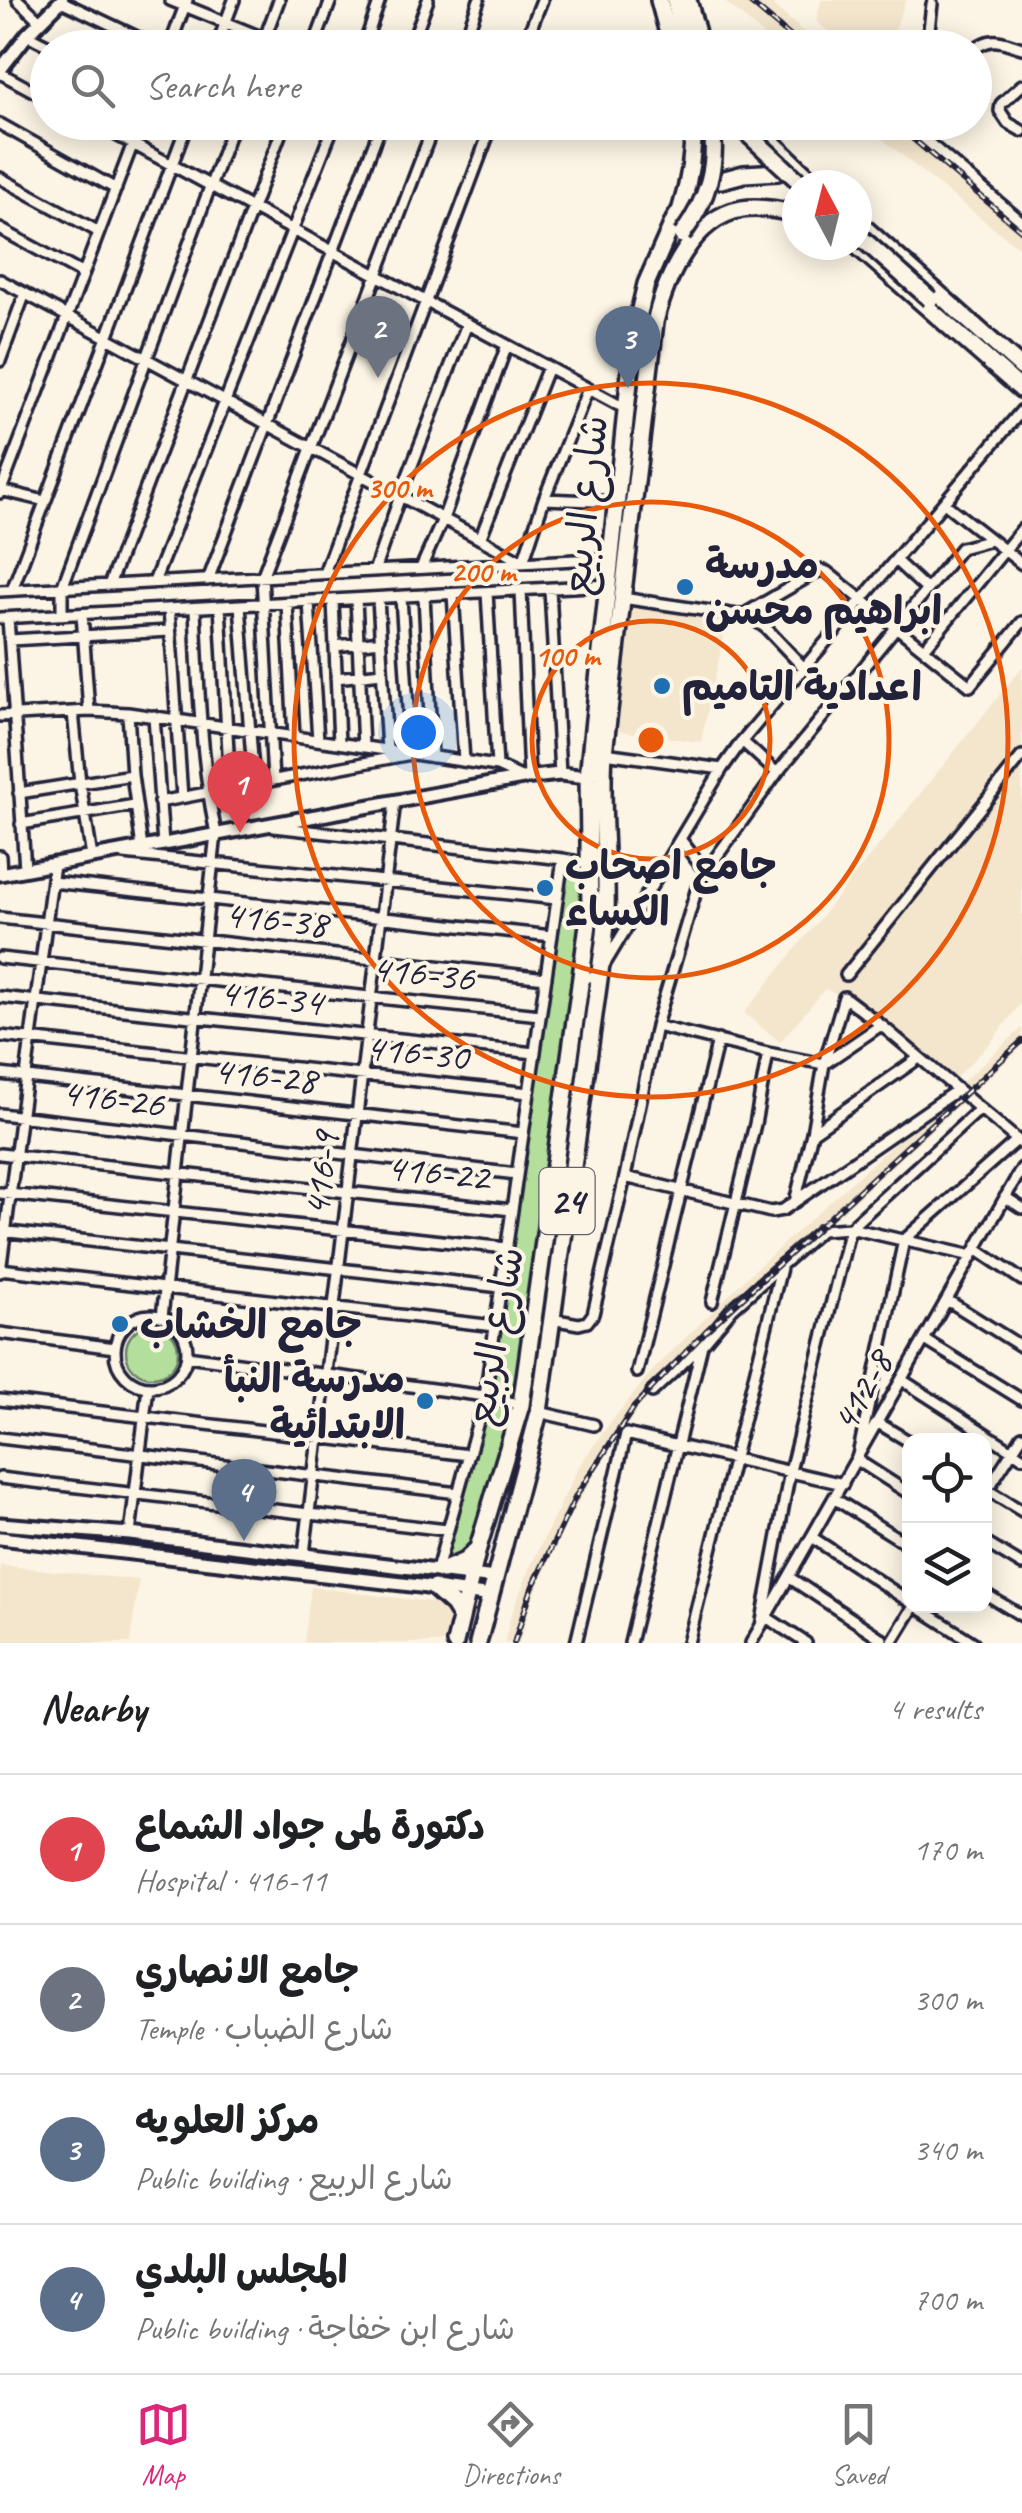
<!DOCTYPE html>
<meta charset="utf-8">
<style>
:root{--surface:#fff;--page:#f2f2f2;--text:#202124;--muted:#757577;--line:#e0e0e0;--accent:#db2777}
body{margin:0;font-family:Caveat,"Playpen Sans Arabic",sans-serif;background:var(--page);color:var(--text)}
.controls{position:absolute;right:30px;bottom:30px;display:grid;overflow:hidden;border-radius:20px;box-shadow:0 5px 25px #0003}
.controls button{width:90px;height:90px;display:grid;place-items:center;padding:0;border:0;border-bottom:2px solid var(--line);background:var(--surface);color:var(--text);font:50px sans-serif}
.compass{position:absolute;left:782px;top:170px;width:90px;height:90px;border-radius:50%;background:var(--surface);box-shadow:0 5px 25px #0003;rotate:353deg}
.you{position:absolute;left:418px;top:732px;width:35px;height:35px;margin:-25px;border:8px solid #fff;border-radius:50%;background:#1a73e8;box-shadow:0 0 0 15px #1a73e833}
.badge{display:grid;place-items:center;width:65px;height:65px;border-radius:50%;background:var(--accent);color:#fff;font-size:32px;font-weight:700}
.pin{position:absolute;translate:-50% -82px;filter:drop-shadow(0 2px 5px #0008)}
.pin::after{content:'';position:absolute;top:52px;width:35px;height:30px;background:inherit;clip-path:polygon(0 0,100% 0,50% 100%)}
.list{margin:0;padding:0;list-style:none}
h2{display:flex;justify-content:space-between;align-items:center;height:130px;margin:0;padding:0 40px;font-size:42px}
h2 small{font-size:32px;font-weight:400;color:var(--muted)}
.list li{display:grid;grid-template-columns:65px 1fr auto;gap:30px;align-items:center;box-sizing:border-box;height:150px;padding:0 40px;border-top:2px solid var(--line)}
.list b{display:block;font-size:38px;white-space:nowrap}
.list p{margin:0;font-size:32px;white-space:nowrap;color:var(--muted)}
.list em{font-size:32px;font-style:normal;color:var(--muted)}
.icon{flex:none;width:55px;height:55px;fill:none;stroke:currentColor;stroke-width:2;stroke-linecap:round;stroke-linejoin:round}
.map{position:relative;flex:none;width:1022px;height:1643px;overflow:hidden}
.search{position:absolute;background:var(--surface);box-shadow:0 5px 25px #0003;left:30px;right:30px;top:30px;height:110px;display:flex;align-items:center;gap:25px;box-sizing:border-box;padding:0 35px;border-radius:55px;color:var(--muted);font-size:38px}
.sheet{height:730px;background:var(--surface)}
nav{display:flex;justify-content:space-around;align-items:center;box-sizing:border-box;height:140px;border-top:2px solid var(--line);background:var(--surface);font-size:28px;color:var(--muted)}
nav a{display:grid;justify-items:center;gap:5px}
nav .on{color:var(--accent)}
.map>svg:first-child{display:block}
.built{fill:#f4e6cd}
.green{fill:#b3de9b;stroke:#6a806b;stroke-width:2.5}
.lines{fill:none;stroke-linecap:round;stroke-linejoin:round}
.minor-casing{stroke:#22223b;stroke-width:16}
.tertiary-casing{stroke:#22223b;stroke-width:19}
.primary-casing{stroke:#22223b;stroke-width:22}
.trunk-casing{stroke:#22223b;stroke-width:22}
.minor{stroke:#fcf5e5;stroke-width:9}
.tertiary{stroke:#fcf5e5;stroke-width:11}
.primary{stroke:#fcf5e5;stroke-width:15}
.trunk{stroke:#fcf5e5;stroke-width:15}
.rail-casing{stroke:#22223b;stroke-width:6}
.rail{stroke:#fcf5e5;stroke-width:2.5;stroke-dasharray:8;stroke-linecap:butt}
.primary-bridge-casing{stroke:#22223b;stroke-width:22;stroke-linecap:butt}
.primary-bridge{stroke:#fcf5e5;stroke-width:15}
.ring{fill:none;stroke:#e8590c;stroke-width:5}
.poi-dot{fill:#1f6fb2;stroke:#fcf5e5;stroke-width:4}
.labels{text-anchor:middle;stroke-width:8;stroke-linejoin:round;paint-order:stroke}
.shield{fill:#fcf5e5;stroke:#63616e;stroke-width:2.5}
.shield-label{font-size:38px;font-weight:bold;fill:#22223b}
.street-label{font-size:40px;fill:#22223b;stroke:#fcf5e5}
.poi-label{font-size:40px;font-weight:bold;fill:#22223b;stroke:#fcf5e5;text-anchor:start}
.centre{fill:#e8590c;stroke:#fcf5e5;stroke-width:5}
.ring-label{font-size:30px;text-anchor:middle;font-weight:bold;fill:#e8590c;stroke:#fcf5e5;stroke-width:8;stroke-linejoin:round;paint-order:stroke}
</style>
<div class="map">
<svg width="1022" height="1643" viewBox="0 0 1022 1643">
<rect width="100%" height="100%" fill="#fcf5e5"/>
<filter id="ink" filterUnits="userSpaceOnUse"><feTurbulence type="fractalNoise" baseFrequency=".01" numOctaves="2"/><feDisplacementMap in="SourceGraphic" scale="20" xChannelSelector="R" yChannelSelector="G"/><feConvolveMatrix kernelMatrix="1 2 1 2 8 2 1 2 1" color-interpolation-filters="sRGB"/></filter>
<g filter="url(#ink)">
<path class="built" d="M 723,0 L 767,0 L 821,47 L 777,47 Z
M 821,0 L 906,0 L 888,48 L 846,47 L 816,21 Z
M 863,123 L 907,123 L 1022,219 L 1022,250 L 938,185 Z
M 633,598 L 727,622 L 701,742 L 618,731 Z
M 1022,667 L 1022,1002 L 991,1042 L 950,1084 L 844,997 L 825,989 L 780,1042 L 744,1013 Z
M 1022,1028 L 1022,1047 L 708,1335 L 648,1396 L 611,1446 L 567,1521 L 533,1597 L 519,1643 L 504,1643 L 510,1618 L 529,1569 L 579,1466 L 609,1424 L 652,1371 L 751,1273 Z
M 0,1565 L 139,1580 L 130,1643 L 0,1643 Z
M 311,1587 L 438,1603 L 450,1614 L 446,1643 L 304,1643 Z"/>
<path class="green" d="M 564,861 L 587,865 L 516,1406 L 475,1547 L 439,1568 L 486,1401 Z
M126 1351a26 26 0 1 1 52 0a26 26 0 1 1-52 0Z"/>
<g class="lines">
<g class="minor-casing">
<path id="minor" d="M 18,0 L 40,21
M 170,0 L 288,48
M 61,1 L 160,48
M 27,35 L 53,48
M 169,48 L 187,0
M 216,48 L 234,0
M 261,48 L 279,0
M 313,48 L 331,0
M 363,48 L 380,0
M 410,48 L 428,0
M 462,48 L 479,0
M 523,48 L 542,0
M 930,48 L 928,38 L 932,4
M 974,49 C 994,35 1001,42 1022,48
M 0,73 L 48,99
M 1022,85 L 1001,104 L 1000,111 L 1008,123 L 1022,131
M 92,122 L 626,409
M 474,122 L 491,129
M 904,122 L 1022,222
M 0,124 L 116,189
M 0,178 L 99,232
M 0,229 L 83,274
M 0,280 L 523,562 L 544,499 L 588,389
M 0,361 L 25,293
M 0,490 L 45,501
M 0,493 L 141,122
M 544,499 L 618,502
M 944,503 L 1022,564
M 480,539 L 548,367
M 896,561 L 926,589
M 421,568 L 443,519 L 507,345
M 374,571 L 400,496 L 467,324
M 324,573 L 493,122
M 208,580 L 382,122
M 154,582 L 335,122
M 109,585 L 285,122
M 550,589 L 560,774
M 12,590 L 188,122
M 521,590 L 529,777
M 0,591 L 612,558
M 487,592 L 497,766
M 453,594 L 464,761
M 424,595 L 432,757
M 378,598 L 387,750
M 622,598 L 751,617 L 766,628 L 804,668
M 356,599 L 363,747
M 333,600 L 339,743
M 309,602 L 318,740
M 287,603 L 294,737
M 240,605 L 254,784
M 220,606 L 230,788
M 169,609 L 182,797
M 82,614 L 89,711
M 62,615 L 62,588 L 234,122
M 743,615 L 820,570 L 827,572 L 970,686 L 1022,622
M 0,618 L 609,585
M 8,618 L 25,869
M 10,640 L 170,631
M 335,646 L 381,641
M 924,649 L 1022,529
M 336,678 L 382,673
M 73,712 L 80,783 L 92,857
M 128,713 L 132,775 L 142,848
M 0,716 L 89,711 L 128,713 L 497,766 L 521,777
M 154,716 L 163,845
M 742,741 L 777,773
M 604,753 L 722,769
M 273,780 L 262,577 L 435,122
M 19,793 L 132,775
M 159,802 L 411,754 L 401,597
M 21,824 L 135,805
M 274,827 L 563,859 L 590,864
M 680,839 L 705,871
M 124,854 L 557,899
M 0,856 L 1,874
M 52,882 L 552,936
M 0,918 L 546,978
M 0,958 L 540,1015
M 846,975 L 1022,756
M 580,977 L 592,977 L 600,972 L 722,769 L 742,741 L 1022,410
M 0,997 L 535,1053
M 656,1026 L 768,1053 L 824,1064 L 881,1025
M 0,1036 L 529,1093
M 0,1074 L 523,1133
M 0,1114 L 517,1174
M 812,1133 L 919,1058
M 0,1154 L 512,1210
M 625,1177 L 771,1212 L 783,1210 L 957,1090
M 0,1193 L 506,1248
M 1005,1197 L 1022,1208
M 795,1202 L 812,1133 L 824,1064 L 844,997 L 881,1025 L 1022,1144
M 0,1231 L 501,1287
M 976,1249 L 1022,1280
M 0,1269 L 495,1326
M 0,1272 L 54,864
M 947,1300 L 1022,1347
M 712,1302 L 755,1124 L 768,1053
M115 1351a36 36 0 1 1 72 0a36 36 0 1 1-72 0Z
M 162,1317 L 216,834 C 201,760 198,684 195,608
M 551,1319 L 579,1324 L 587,1322 L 593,1314 L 625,1177 L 656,1026 L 699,881 L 777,773 L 961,548 L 991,540
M 0,1333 L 115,1348
M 925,1340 L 1022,1400
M 187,1356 L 485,1396 L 521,1405
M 637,1372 L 718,1040
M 902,1380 L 1022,1457
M 652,1392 L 702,1345 L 732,1309 L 821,1230 L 850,1228 L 972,1256
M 0,1400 L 469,1455
M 539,1412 L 594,1425
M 878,1423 L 910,1442
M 0,1438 L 458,1493
M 0,1478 L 447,1530
M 984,1488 L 1022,1511
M 910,1494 L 857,1460 L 904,1240 L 1017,1140
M 984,1495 L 1022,1436
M 835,1499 L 910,1546
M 130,1534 L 148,1387
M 813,1538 L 910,1602
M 984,1542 L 1022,1565
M 304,1554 L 395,801
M 437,1570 L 485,1396 L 563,859
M 790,1578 L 882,1639
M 984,1593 L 1022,1616
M 916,1606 L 974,1643
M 766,1617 L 806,1643
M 761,1626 L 790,1471 L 850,1228 L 980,1109
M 892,1642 L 914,1606
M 576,1643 L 626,1434 L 843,1484
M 630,1643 L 702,1345
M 688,1643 L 782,1264
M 751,1643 L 1022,1168"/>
</g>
<g class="tertiary-casing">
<path id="tertiary" d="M 0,70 L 27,35 L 62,0
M 0,874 L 523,778 L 560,774 L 588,777
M 0,1524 L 130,1534 L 495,1578
M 0,1538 L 420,1586 L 491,1596"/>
</g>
<g class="primary-casing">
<path id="primary" d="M 675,0 L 685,48
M 688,0 L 701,48
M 751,122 L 817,185
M 721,180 L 744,174 L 778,172
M 857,221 L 1022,368
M 856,245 L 1022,390
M 442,1571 L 465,1561 L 475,1551
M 434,1588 L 453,1605 L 461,1618
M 455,1643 L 478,1548 L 521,1405 L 579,992 L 590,909 L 588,777 L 634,334 L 646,284 L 674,220 L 685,203 L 689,200 L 697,200
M 478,1643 L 539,1412 L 600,972 C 602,954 606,936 606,918 C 608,863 600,808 604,753 L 655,322 C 666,278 692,218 742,209 C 760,206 780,210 797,214"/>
</g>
<g class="trunk-casing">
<path id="trunk" d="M 659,0 L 672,48
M 681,208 C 690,179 694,153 693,122"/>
</g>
<use href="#minor" class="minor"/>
<use href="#tertiary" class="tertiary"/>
<use href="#primary" class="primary"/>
<use href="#trunk" class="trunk"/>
<g class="rail-casing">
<path id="rail" d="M 747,0 L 804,48
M 893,122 L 1022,231
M 514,1643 L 532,1588 L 576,1496 L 634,1407 L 706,1331 L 1022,1041"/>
</g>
<use href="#rail" class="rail"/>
<g class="primary-bridge-casing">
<path id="primary-bridge" d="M 735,122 L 803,185
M 857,234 L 930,299
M 682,235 C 707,200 719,166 711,122"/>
</g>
<use href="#primary-bridge" class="primary-bridge"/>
</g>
</g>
<g class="ring">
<circle cx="651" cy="740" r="119"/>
<circle cx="651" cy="740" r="238"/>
<circle cx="651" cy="740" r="357"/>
</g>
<g class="poi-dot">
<circle cx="685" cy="587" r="10"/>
<circle cx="662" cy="686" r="10"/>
<circle cx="545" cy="888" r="10"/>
<circle cx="120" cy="1324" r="10"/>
<circle cx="425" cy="1401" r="10"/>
</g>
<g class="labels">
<rect class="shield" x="539.5" y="1168" width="55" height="66" rx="8"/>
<g class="shield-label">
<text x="567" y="1214">24</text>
</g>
<g class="street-label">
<text transform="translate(584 505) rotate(-84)" y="14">شارع الربيع</text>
<text transform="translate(276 918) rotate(6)" y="14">416-38</text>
<text transform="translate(423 972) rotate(6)" y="14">416-36</text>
<text transform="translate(271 996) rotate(6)" y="14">416-34</text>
<text transform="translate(417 1051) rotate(6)" y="14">416-30</text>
<text transform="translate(265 1074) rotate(6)" y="14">416-28</text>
<text transform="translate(113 1097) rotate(7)" y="14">416-26</text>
<text transform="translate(438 1171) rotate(6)" y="14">416-22</text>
<text transform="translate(320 1174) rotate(-83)" y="14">416-9</text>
<text transform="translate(494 1336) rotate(-80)" y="14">شارع الربيع</text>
<text transform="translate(861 1391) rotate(-61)" y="14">412-8</text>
</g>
<g class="poi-label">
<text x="705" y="578">مدرسة<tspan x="705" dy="46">ابراهيم محسن</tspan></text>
<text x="682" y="700">اعدادية التاميم</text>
<text x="565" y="879">جامع اصحاب<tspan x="565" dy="46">الکساء</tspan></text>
<text x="140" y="1338">جامع الخشاب</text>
<text x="405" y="1392" text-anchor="end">مدرسة النبأ<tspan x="405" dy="46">الابتدائية</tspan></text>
</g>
</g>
<circle cx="651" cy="740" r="15" class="centre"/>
<g class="ring-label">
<text x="399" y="498">300 m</text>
<text x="483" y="582">200 m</text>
<text x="567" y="666">100 m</text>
</g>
</svg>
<div class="controls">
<button><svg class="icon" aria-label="locate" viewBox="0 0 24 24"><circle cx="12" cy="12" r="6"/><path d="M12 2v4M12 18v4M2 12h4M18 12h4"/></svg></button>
<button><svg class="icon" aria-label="layers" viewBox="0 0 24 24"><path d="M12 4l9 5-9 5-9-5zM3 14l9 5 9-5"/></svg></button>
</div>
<svg class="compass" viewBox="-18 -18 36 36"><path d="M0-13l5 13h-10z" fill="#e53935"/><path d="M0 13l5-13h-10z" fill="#757577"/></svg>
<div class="you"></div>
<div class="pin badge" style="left:240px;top:833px;background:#e0444e">1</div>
<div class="pin badge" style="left:378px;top:378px;background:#6b7280">2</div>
<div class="pin badge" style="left:628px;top:388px;background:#5c6f8a">3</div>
<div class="pin badge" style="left:244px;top:1541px;background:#5c6f8a">4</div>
<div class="search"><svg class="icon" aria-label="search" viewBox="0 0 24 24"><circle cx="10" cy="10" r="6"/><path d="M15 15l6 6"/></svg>Search here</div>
</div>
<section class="sheet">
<h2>Nearby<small>4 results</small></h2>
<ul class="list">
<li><span class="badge" style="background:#e0444e">1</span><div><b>دكتورة لمى جواد الشماع</b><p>Hospital · 416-11</p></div><em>170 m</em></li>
<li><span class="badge" style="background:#6b7280">2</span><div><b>جامع الانصاري</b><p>Temple · شارع الضباب</p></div><em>300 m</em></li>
<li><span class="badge" style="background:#5c6f8a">3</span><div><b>مركز العلويه</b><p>Public building · شارع الربيع</p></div><em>340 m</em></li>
<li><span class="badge" style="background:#5c6f8a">4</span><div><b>المجلس البلدي</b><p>Public building · شارع ابن خفاجة</p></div><em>700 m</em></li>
</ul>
</section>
<nav>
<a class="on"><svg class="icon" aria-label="map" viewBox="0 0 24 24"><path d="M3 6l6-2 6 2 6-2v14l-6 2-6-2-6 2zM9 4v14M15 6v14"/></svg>Map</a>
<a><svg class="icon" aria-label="directions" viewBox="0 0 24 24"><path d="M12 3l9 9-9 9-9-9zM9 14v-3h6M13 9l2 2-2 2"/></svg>Directions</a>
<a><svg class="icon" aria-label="saved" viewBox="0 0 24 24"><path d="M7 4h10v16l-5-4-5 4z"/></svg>Saved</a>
</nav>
